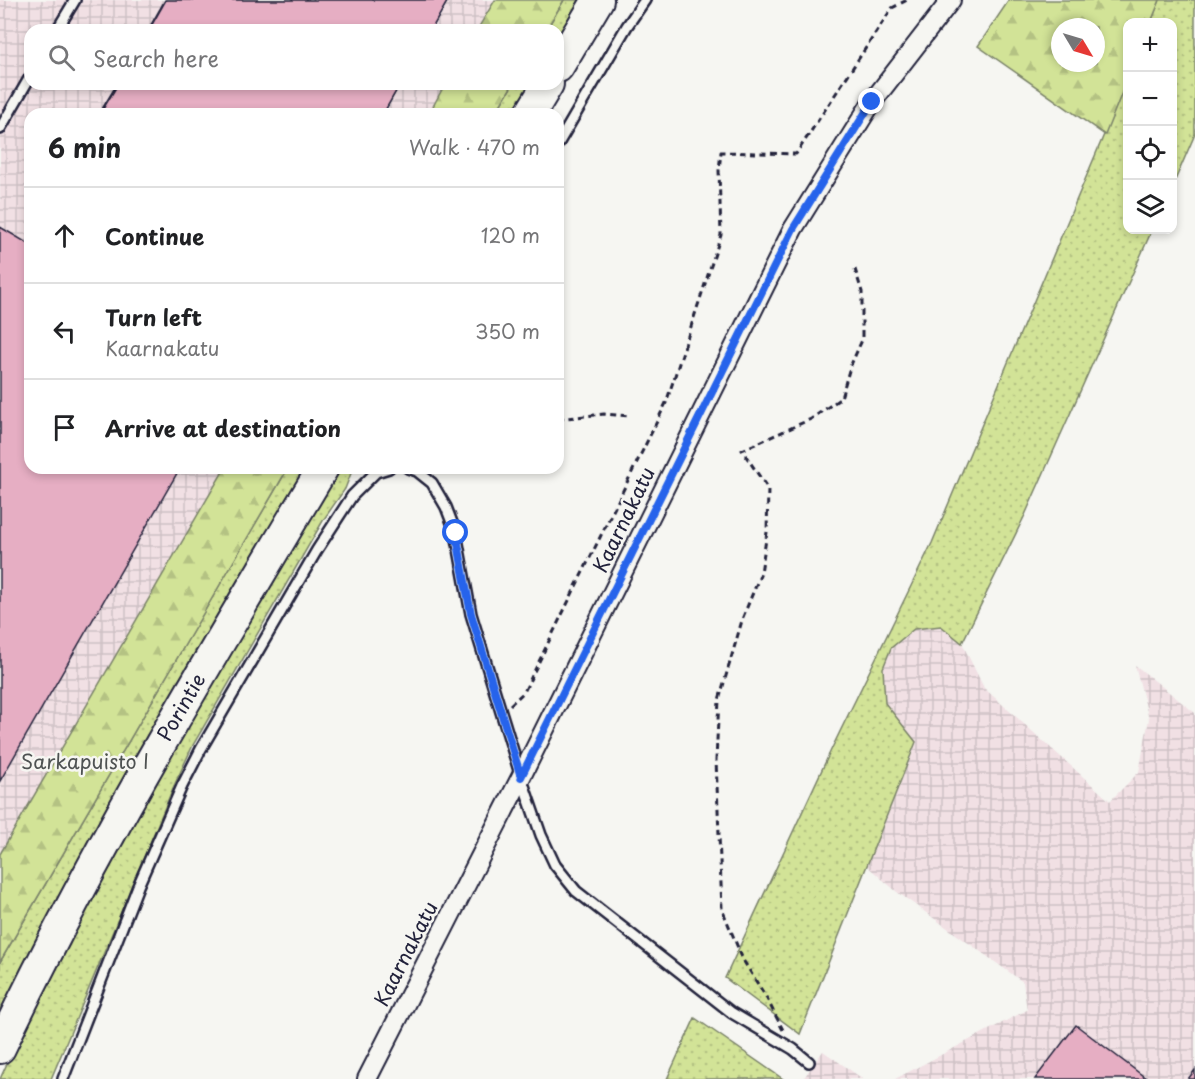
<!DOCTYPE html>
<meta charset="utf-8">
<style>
:root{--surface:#fff;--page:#f2f2f2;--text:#202124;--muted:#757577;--line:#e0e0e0}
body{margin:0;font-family:"Playpen Sans",sans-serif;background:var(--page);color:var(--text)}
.controls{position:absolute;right:18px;top:18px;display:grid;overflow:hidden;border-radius:12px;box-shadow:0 3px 9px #0003}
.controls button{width:54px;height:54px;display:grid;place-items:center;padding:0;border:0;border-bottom:2px solid var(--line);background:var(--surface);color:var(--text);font:30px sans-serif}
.compass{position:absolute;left:1051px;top:18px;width:54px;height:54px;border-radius:50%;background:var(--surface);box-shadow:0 3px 9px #0003;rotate:128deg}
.stop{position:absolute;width:18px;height:18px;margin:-14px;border:4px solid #2563eb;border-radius:50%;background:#fff}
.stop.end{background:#2563eb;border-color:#fff;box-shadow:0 2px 6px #0008}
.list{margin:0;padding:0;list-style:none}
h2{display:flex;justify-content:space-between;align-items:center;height:78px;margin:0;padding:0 24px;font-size:26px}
h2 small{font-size:20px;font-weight:400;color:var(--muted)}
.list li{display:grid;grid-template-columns:39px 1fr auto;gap:18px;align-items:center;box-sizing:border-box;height:96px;padding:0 24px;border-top:2px solid var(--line)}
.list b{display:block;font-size:22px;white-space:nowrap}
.list p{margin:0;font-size:20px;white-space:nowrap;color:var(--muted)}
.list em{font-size:20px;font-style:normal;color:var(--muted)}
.icon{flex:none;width:33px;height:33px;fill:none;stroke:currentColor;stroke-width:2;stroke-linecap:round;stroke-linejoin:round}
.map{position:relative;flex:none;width:1195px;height:1079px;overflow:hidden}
.search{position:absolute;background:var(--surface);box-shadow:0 3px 9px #0003;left:24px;top:24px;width:540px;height:66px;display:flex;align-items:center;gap:15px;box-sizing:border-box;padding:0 21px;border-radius:18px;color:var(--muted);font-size:22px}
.panel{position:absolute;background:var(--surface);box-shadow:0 3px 9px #0003;left:24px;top:108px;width:540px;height:366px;border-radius:18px}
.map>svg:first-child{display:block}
.industrial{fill:url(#industrial-grid)}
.green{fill:url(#green-dots);stroke:#7a8269;stroke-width:1.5}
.forest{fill:url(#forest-firs);stroke:#7a8269;stroke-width:1.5;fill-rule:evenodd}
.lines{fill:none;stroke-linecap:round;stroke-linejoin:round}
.service-casing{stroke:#22223b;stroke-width:14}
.minor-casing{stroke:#22223b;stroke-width:22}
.trunk-casing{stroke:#22223b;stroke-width:34}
.path{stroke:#22223b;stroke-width:3;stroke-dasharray:6 4.5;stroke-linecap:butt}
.service{stroke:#f6f6f2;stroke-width:9}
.minor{stroke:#f6f6f2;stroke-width:18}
.trunk{stroke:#f6f6f2;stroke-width:30}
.wall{fill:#c696a8;stroke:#22223b;stroke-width:1.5}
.building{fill:#e6aec3;stroke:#22223b;stroke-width:1.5}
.route{stroke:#2563eb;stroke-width:8}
.labels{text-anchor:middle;stroke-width:5;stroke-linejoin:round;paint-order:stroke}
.street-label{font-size:20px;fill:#22223b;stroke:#f6f6f2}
.park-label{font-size:20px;fill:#4e5252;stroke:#f6f6f2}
</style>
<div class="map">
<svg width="1195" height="1079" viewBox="0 0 1195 1079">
<defs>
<pattern id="industrial-grid" width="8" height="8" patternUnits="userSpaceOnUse" patternTransform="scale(1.5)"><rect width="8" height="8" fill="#f1e0e4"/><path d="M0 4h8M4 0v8" fill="none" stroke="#cec0c4"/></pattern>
<pattern id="green-dots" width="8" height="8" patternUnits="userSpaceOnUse" patternTransform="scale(1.5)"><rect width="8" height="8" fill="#d2e397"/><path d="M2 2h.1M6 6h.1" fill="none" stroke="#b4c283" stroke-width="1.8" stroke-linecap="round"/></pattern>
<pattern id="forest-firs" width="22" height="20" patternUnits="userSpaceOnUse" patternTransform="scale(1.5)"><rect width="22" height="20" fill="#d2e397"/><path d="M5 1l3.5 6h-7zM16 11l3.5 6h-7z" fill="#b4c283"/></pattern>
</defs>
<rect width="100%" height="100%" fill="#f6f6f2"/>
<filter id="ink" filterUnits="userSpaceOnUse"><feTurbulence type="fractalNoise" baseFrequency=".0167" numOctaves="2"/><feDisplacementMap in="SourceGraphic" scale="12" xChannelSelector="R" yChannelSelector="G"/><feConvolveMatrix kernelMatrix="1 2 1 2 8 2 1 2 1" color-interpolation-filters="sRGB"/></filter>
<g filter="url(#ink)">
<path class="industrial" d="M 0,0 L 495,0 L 477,30 L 30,30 L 30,84 L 445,84 L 429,114 L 30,114 L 30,468 L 225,468 L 0,854 Z
M 941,626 L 962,643 L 984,688 L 1110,801 L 1139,772 L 1149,719 L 1135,665 L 1195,713 L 1195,1079 L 895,1079 L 1027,1010 L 1023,982 L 897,892 L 867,866 L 916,742 L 885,703 L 883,668 L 891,648 L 914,629 Z
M 823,1051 L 863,1079 L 803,1079 Z"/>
<path class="green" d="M 564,0 L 581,0 L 558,40 L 558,30 L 546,30 Z
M 1160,0 L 1195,0 L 1195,134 L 1173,185 L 1172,22 L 1151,22 Z
M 1127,80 L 1128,230 L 1152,230 L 1025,515 L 962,643 L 941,626 L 914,629 L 891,648 L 883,668 L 885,703 L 916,742 L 800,1034 L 725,978 L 832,748 L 932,543 Z
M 513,84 L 533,84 L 515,114 L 495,114 Z
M 288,468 L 309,468 L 0,1018 L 0,962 Z
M 332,468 L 353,468 L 345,489 L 324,519 L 193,745 L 173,788 L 51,1079 L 0,1079 L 37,998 L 87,898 Z
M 695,1018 L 783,1079 L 667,1079 Z"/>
<path class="forest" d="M 495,0 L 564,0 L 546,30 L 477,30 Z
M 1009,0 L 1160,0 L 1151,22 L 1128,22 L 1127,80 L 1105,135 L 978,46 ZM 1060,27 L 1096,27 L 1096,63 L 1060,63 Z
M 445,84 L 513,84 L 495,114 L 429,114 Z
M 225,468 L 288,468 L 0,962 L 0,854 Z"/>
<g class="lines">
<g class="service-casing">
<path id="service" d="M 57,30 L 75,0
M 0,129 L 30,77
M 558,144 L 627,26 L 645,0
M 408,468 L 417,471 L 432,483 L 446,507 L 456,533 L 471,614 L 521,777 L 541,835 L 555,865 L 576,891 L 732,1013 L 793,1049 L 809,1062
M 63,1079 L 138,886 L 182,786 L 201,749 L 317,550 L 352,496 L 376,472 L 389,468"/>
</g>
<g class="minor-casing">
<path id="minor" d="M 367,1079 L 521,777 L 793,229 L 872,102 L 951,0"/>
</g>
<g class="trunk-casing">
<g id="trunk">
<path d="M 558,67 L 598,0"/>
<path d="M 530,114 L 548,84"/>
<path id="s1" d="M 0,1048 C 95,848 210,658 323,468"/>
</g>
</g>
<path class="path" d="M 558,419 L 604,414 L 629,416
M 510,705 L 524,692 L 666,403 L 721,235 L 719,170 L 721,152 L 796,154 L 892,8 L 907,0
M 783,1030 L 766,997 L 743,960 L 722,909 L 716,760 L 719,700 L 743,617 L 761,573 L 767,532 L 768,489 L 742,450 L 811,419 L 841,398 L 850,367 L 862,340 L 862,292 L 854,266"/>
<use href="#service" class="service"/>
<use href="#minor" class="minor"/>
<use href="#trunk" class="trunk"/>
</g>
<path class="wall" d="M 165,0 L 448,0 L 431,30 L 148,30 Z
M 117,84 L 400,84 L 383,114 L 99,114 Z"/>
<path class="building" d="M 166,0 L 448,0 L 431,30 L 149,30 Z
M 118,84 L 400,84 L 383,114 L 100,114 Z
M 0,227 L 27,243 L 30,237 L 30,468 L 180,468 L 0,781 Z
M 1076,1025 L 1147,1079 L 1035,1079 Z
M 1195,1070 L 1195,1079 L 1188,1079 Z"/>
</g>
<g class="lines" filter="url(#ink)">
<path class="route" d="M 456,533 L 471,614 L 521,777 L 793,229 L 872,102"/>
</g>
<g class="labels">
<g class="street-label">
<text transform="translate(624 520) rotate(-64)" y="7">Kaarnakatu</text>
<text dy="7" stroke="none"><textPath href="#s1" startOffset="386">Porintie</textPath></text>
<text transform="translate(406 954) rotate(-63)" y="7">Kaarnakatu</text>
</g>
<g class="park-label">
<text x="85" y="769">Sarkapuisto I</text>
</g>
</g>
</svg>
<div class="controls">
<button>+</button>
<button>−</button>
<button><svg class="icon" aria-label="locate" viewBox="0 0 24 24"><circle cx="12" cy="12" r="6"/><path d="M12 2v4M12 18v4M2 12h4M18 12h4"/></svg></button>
<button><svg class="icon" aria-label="layers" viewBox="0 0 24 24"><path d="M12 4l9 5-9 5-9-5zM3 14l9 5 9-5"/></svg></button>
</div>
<svg class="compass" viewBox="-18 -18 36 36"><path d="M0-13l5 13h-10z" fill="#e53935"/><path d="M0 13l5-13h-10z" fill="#757577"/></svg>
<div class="stop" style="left:456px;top:533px"></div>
<div class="stop end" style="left:872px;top:102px"></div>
<div class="search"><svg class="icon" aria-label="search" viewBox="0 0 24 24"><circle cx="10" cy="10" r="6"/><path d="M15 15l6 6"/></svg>Search here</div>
<section class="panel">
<h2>6 min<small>Walk · 470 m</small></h2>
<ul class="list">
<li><svg class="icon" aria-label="ahead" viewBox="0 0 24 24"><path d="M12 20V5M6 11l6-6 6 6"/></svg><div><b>Continue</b></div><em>120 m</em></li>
<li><svg class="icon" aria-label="left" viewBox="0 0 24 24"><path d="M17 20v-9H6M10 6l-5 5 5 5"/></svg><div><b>Turn left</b><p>Kaarnakatu</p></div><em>350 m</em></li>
<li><svg class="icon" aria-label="arrive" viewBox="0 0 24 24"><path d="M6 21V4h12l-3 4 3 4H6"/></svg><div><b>Arrive at destination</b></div></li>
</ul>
</section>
</div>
